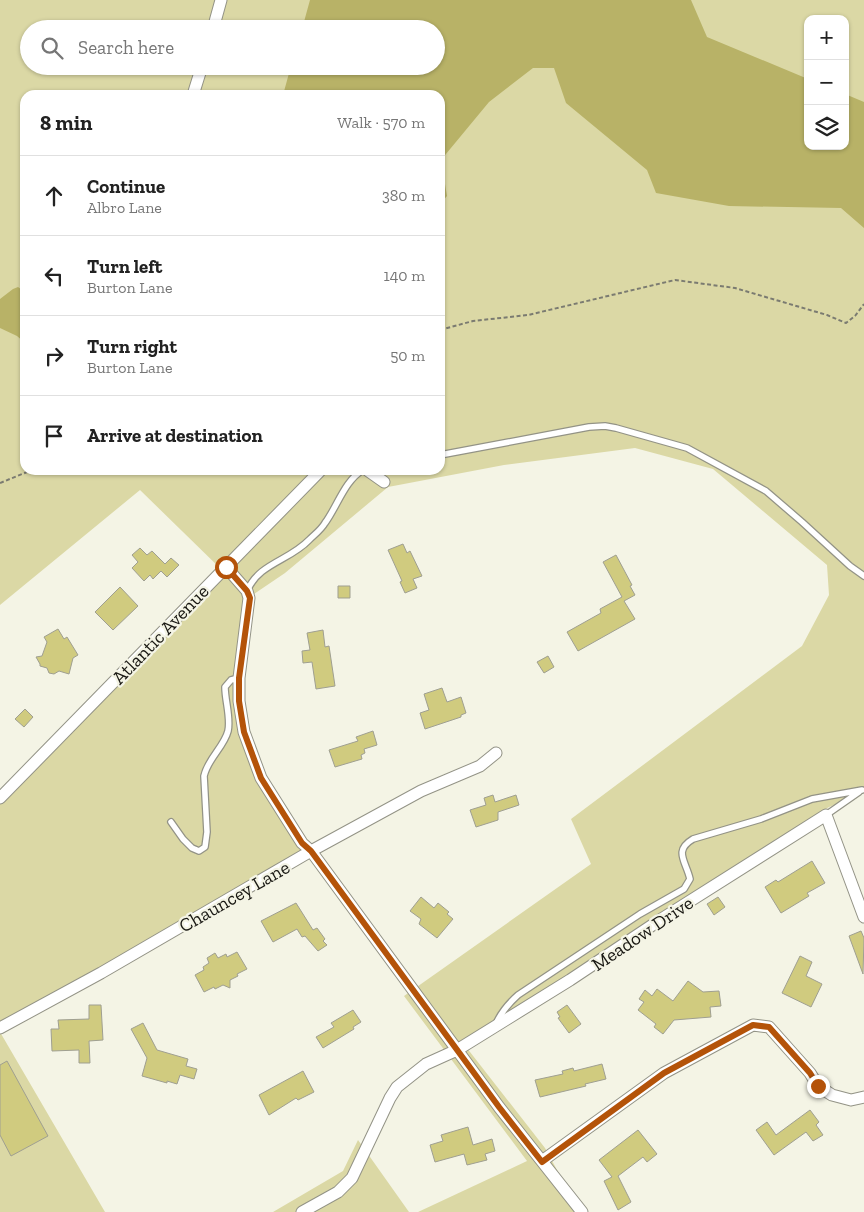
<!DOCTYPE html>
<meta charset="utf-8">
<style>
:root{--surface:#fff;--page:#f2f2f2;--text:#222;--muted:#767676;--line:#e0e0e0}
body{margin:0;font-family:"Zilla Slab",serif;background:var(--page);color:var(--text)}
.controls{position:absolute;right:15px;top:15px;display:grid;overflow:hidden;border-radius:10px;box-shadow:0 1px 4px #0004}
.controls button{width:45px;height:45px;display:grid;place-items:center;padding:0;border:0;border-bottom:1px solid var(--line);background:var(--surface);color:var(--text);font:25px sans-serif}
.stop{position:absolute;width:15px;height:15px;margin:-11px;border:4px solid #b45309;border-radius:50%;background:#fff}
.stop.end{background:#b45309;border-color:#fff;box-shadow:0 1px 5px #0008}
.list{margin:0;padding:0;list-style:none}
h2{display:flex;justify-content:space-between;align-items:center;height:65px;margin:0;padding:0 20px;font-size:21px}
h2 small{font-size:16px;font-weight:400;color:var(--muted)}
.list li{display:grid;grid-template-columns:32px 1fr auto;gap:15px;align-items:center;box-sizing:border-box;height:80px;padding:0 20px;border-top:1px solid var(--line)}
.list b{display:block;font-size:19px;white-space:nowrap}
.list p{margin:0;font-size:16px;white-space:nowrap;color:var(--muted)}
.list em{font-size:16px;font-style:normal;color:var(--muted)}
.icon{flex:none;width:28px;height:28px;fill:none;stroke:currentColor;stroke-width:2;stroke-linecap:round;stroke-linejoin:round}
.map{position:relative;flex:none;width:864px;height:1212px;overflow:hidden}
.search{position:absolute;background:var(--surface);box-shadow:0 1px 4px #0004;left:20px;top:20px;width:425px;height:55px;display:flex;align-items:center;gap:12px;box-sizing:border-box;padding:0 18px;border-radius:28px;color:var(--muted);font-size:19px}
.panel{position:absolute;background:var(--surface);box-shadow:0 1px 4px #0004;left:20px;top:90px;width:425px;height:385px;border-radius:15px}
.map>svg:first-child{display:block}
.green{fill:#dbd8a5;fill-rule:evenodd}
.water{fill:#b8b267}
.building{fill:#d0cb7f;stroke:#9f9f91}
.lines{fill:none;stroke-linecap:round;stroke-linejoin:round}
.lane-casing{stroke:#939386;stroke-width:8}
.street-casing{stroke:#939386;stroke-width:13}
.path{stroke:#7b7b71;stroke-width:2;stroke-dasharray:4 2.5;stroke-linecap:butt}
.lane{stroke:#fff;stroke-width:5.5}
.street{stroke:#fff;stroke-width:11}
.route{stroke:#b45309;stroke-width:6}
.labels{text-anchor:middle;stroke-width:4.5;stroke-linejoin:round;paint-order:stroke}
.street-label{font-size:19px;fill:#181712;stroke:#f4f4e5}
</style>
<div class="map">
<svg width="864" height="1212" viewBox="0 0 864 1212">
<rect width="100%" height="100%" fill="#f4f4e5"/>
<path class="green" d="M 0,0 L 864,0 L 864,793 L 829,807 L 463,1043 L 545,1148 L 580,1212 L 418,1212 L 527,1161 L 404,996 L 591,864 L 571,819 L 802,646 L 829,595 L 827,565 L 713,469 L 635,448 L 504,465 L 388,487 L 285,573 L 254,594 L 244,621 L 233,702 L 238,732 L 246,750 L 306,851 L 0,1028 L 0,804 L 225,573 L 140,490 L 0,605 ZM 808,19 L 845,19 L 845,146 L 808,146 ZM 29,29 L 436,29 L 436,66 L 29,66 ZM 25,95 L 440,95 L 440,470 L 25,470 Z
M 0,1032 L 105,1212 L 0,1212 Z
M 358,1140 L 409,1212 L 273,1212 L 343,1171 Z"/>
<path class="water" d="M 310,0 L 691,0 L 707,37 L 808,79 L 808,146 L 845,146 L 845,94 L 864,102 L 864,228 L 841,208 L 729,206 L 656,193 L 647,170 L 566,103 L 554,68 L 533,68 L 489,102 L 441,160 L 447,196 L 440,204 L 440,95 L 283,95 L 291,66 L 436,66 L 436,29 L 302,29 Z
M 18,287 L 25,292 L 25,343 L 17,336 L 0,328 L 0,299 L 13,289 Z"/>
<path class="building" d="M 403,544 L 407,553 L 410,551 L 422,576 L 413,579 L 417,588 L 405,593 L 400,582 L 402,581 L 388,550 Z
M 140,548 L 147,555 L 152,551 L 165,564 L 171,558 L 179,565 L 167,577 L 161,571 L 153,579 L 150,575 L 144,581 L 132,568 L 138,562 L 132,555 Z
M 616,555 L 632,585 L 630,586 L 635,595 L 624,601 L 635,619 L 578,651 L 567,632 L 601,613 L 600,609 L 622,597 L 603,562 Z
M 338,586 L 350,586 L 350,598 L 338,598 Z
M 120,587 L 138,606 L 113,630 L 95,612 Z
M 58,629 L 64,639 L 67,637 L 78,655 L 73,658 L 69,674 L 59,671 L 54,674 L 49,673 L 47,668 L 40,666 L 40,664 L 36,657 L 42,656 L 47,642 L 44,637 Z
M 323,630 L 325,647 L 329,646 L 335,686 L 316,689 L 312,662 L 303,663 L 302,651 L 310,650 L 307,633 Z
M 548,656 L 554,667 L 544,673 L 537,662 Z
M 442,688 L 447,702 L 461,697 L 466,713 L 461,715 L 461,717 L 425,729 L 420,713 L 429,710 L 424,694 Z
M 25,709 L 33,717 L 24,727 L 15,719 Z
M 373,731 L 377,745 L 364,749 L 365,753 L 361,755 L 362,759 L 335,767 L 329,750 L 358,741 L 356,737 Z
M 493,795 L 495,802 L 516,795 L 519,805 L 498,812 L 498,820 L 476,827 L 470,810 L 486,805 L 484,798 Z
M 812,861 L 825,883 L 807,893 L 809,896 L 781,913 L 765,887 L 776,880 L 778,882 Z
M 421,897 L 434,908 L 438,903 L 449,912 L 447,914 L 453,919 L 437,938 L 419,924 L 421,919 L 410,911 Z
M 718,897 L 725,907 L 714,915 L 707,904 Z
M 296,903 L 313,930 L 317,928 L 325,939 L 323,941 L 327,945 L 318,951 L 305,936 L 302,937 L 297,929 L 273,942 L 261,921 Z
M 861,931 L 864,938 L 863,974 L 849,936 Z
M 237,952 L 247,969 L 237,974 L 238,976 L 230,980 L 230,988 L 223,985 L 215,989 L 214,987 L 204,992 L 195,975 L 204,970 L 203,967 L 209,963 L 207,958 L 215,953 L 218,958 L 226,954 L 227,957 Z
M 800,956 L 812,962 L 806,976 L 822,984 L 811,1007 L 782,993 Z
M 688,981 L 703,992 L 719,991 L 721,1006 L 710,1007 L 711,1017 L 674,1020 L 663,1034 L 654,1027 L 656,1024 L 638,1010 L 644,1002 L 639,999 L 645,990 L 652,996 L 657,989 L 673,1001 Z
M 89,1005 L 101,1005 L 103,1040 L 89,1041 L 90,1063 L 79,1063 L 79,1050 L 52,1051 L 51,1029 L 59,1029 L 58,1020 L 89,1019 Z
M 567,1005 L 581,1024 L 569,1033 L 558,1018 L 560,1017 L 557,1012 Z
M 353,1010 L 361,1022 L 353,1027 L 354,1029 L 323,1048 L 316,1037 L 334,1027 L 331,1023 Z
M 143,1023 L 157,1050 L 188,1059 L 186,1066 L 197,1069 L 194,1079 L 180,1075 L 177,1084 L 167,1081 L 167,1083 L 142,1076 L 147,1058 L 131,1029 Z
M 7,1061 L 48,1136 L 11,1156 L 0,1135 L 0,1065 Z
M 602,1064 L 606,1079 L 585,1084 L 586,1086 L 540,1097 L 535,1080 L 563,1074 L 562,1071 L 573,1068 L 574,1071 Z
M 303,1071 L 314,1092 L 298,1100 L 296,1098 L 269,1115 L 259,1095 Z
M 810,1110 L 819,1122 L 816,1125 L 823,1135 L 813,1141 L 806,1132 L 774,1155 L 756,1130 L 767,1122 L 776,1135 Z
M 468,1127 L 473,1145 L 492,1139 L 495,1151 L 485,1154 L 487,1160 L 467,1165 L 464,1154 L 435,1162 L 430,1145 L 443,1141 L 441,1135 Z
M 638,1130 L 657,1154 L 647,1162 L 643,1157 L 618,1176 L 631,1202 L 618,1210 L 604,1181 L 612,1177 L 599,1160 Z"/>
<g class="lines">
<g class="lane-casing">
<path id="lane" d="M 440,455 L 589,427 L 605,426 L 616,428 L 687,448 L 766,491 L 802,522 L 850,566 L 864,576
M 247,591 C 259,563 289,561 309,540 C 314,535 321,530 325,523 C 337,507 345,480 363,470
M 826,815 L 859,792
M 171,822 L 183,839 L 192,848 L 199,851 L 205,847 L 207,832 L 204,776 C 208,758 224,747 228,731 C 231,718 225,701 225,687 L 231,680 L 239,678
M 496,1024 C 501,1012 508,1004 518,995 L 640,914 L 684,889 L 690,879 C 686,861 673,851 693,839 L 761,819 L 812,799 L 862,790"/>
</g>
<g class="street-casing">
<path id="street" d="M 213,29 L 221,0
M 193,95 L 202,66
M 367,470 L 384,482
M 226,567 L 247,591 L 249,598 L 239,678 L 239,701 L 244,732 L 261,778 L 302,843 L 311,851 L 499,1107 L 582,1212
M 0,798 L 321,470
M 0,1028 L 101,973 L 311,851 L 421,791 L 480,766 L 496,753
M 542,1161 L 664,1073 L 753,1025 L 769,1027 L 810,1073 L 818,1086 L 832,1095 L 851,1100 L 864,1097
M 302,1212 L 338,1192 L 352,1178 L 390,1098 L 397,1087 L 426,1064 L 457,1050 L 570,980 L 660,920 L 826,815 L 864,917"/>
</g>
<path class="path" d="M 440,330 L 473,321 L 528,315 L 675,280 L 735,288 L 827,315 L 846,323 L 855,316 L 864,304
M 0,483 L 32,470"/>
<use href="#lane" class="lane"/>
<use href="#street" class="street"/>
</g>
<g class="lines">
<path class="route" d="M 226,567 L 247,591 L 250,598 L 239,678 L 239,701 L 244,732 L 261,778 L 302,843 L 311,851 L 499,1107 L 542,1162 L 664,1073 L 753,1025 L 769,1027 L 810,1073 L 818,1086"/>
</g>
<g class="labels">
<g class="street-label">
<text transform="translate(160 634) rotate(-46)" y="7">Atlantic Avenue</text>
<text transform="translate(234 896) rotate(-30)" y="7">Chauncey Lane</text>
<text transform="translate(642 933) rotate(-34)" y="7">Meadow Drive</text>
</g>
</g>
</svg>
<div class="controls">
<button>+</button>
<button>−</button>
<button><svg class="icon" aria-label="layers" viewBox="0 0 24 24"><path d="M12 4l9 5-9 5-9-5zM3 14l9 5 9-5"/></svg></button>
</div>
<div class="stop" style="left:226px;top:567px"></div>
<div class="stop end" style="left:818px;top:1086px"></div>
<div class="search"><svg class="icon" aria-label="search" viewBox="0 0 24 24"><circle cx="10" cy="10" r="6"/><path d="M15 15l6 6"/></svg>Search here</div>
<section class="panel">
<h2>8 min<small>Walk · 570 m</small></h2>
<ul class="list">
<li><svg class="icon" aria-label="ahead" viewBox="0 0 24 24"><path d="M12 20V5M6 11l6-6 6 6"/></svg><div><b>Continue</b><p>Albro Lane</p></div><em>380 m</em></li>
<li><svg class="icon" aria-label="left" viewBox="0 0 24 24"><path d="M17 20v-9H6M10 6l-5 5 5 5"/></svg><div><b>Turn left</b><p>Burton Lane</p></div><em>140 m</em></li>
<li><svg class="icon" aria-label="right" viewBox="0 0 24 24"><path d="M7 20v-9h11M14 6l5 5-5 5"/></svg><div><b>Turn right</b><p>Burton Lane</p></div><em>50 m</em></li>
<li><svg class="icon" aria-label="arrive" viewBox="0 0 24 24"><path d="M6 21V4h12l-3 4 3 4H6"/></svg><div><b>Arrive at destination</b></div></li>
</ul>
</section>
</div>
